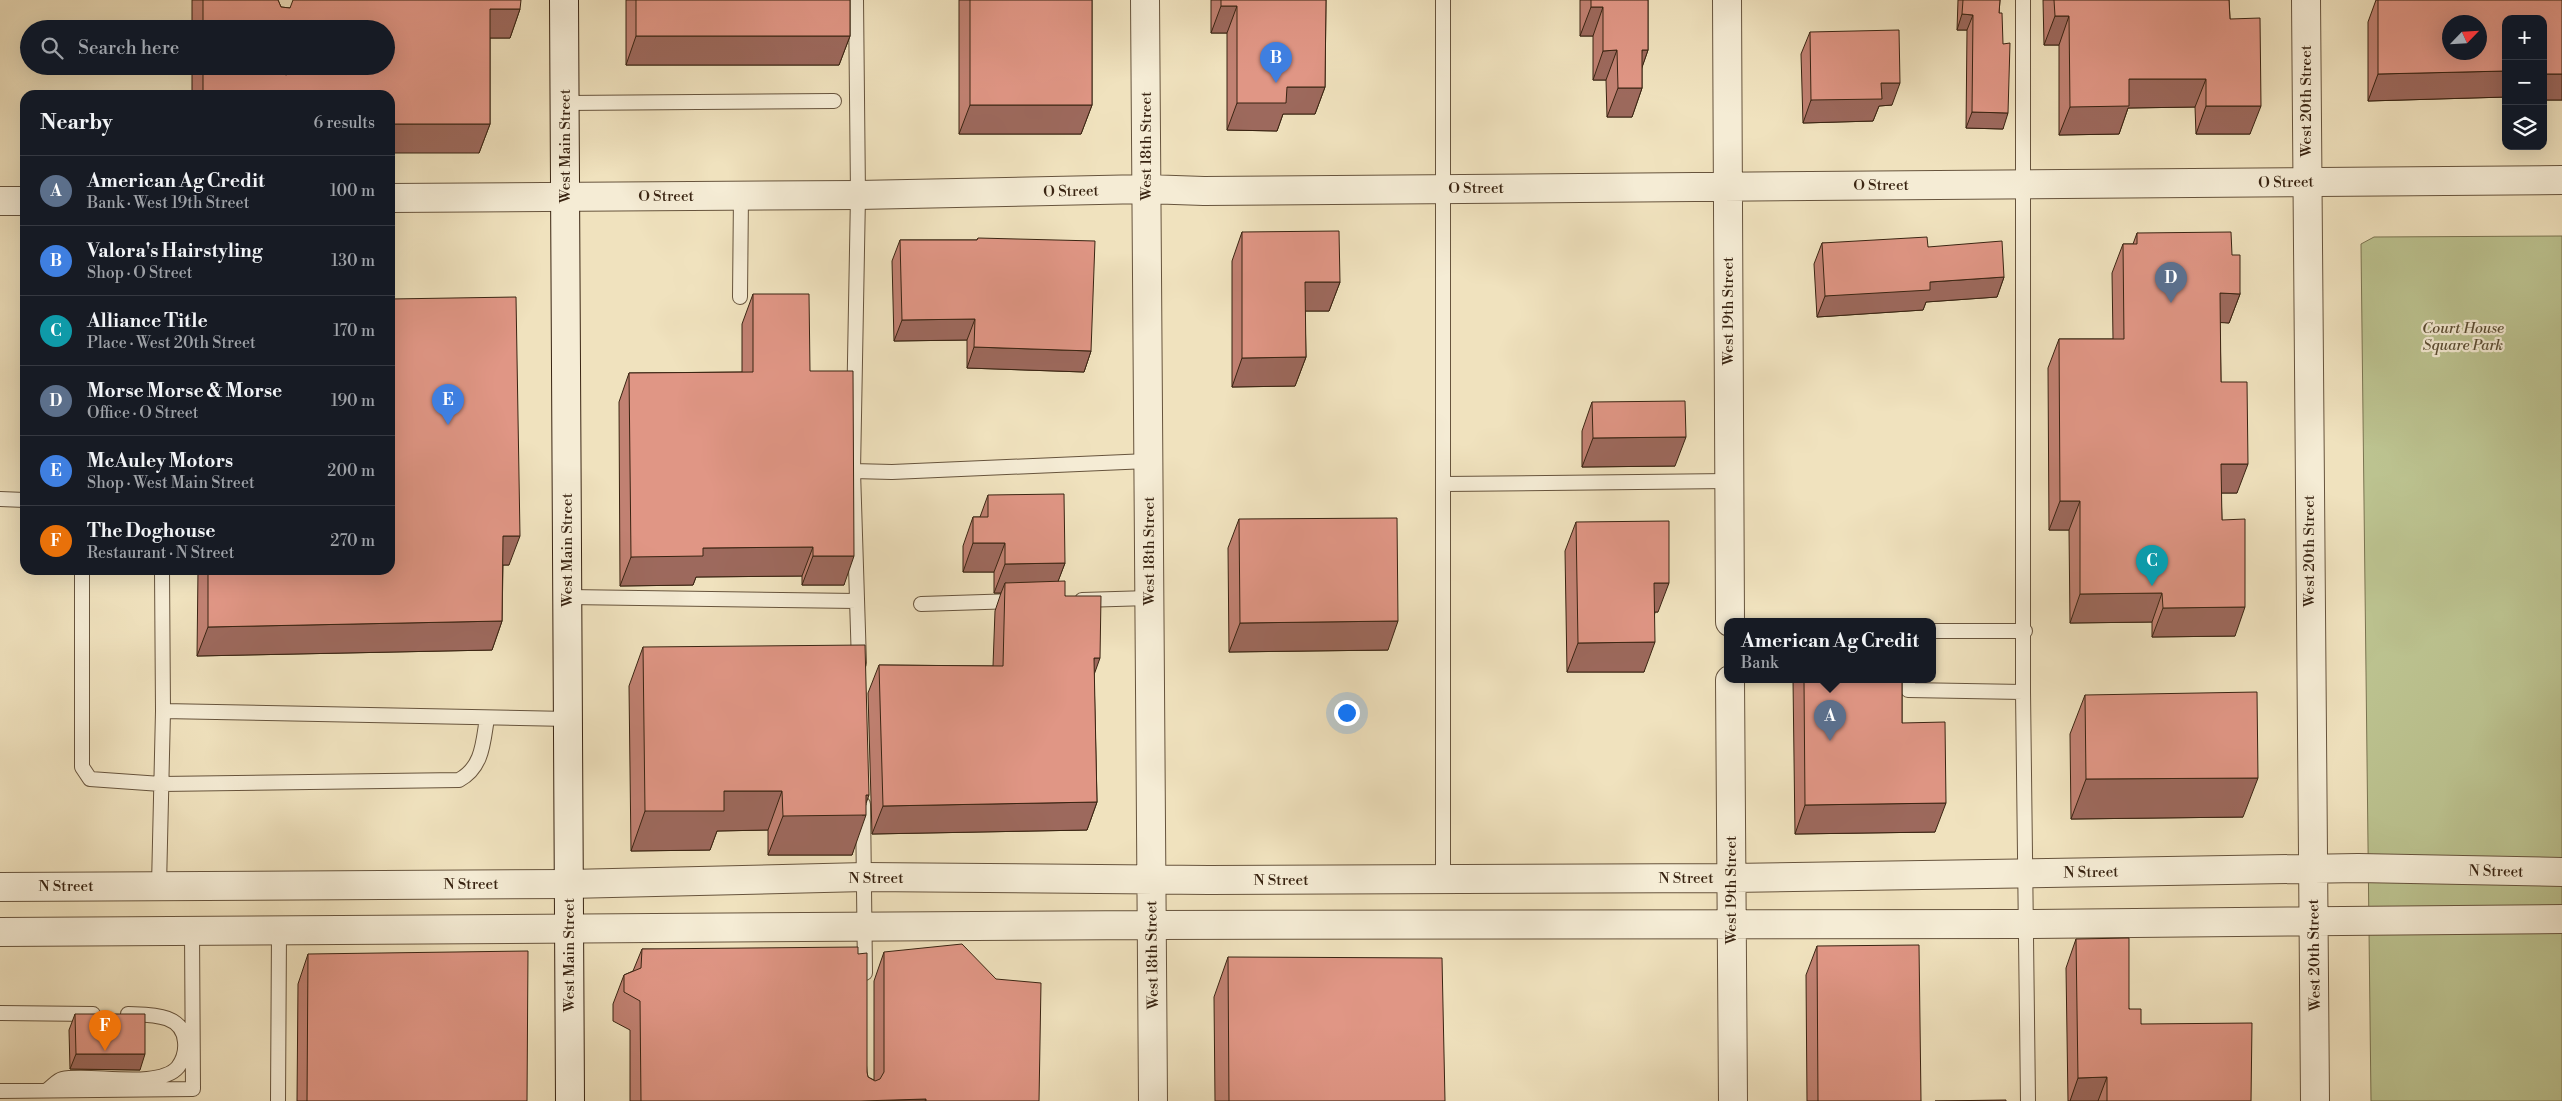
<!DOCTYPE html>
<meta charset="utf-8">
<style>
:root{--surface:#171b24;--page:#20242c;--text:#f1f3f6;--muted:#9ea1a6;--line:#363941;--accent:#0f766e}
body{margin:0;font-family:"Libre Bodoni",serif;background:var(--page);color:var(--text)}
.controls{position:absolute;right:15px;top:15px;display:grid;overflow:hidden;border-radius:10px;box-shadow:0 5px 20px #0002}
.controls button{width:45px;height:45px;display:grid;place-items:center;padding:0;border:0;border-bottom:1px solid var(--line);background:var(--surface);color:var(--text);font:25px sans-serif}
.compass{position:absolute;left:2442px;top:15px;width:45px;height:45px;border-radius:50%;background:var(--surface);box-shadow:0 5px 20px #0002;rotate:65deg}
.you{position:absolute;left:1346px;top:712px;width:18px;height:18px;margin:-12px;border:4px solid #fff;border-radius:50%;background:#1a73e8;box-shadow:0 0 0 8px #1a73e833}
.badge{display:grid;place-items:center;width:32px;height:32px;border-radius:50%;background:var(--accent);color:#fff;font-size:16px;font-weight:700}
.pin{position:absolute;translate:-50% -41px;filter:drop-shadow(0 1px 2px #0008)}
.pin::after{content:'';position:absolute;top:26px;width:18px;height:15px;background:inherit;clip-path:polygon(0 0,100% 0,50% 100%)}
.popup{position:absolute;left:1724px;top:618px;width:212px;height:65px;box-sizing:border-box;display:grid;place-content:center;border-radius:10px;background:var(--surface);filter:drop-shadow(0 1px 4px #0005);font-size:16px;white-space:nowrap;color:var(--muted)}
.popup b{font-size:19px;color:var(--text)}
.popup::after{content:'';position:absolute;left:50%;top:100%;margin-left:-10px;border:10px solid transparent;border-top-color:var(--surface)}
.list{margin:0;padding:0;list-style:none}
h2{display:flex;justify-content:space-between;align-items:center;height:65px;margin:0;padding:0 20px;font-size:21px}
h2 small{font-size:16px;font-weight:400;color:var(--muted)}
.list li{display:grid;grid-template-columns:32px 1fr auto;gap:15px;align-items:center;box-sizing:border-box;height:70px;padding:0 20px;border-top:1px solid var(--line)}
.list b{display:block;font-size:19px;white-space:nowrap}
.list p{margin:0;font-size:16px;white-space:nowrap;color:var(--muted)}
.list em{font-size:16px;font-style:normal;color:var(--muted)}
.icon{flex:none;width:28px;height:28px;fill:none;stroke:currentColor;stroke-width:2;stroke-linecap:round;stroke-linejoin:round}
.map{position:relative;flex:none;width:2562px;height:1101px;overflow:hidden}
.search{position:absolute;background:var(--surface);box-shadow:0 5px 20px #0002;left:20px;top:20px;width:375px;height:55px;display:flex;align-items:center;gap:12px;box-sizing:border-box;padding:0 18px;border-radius:28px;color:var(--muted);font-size:19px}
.panel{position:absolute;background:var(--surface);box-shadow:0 5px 20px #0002;left:20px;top:90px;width:375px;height:485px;border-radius:15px}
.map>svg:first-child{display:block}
.green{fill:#bcc390;stroke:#7a7451}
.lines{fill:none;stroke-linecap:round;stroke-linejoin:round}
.lane-casing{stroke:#67543d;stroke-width:16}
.street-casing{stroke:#67543d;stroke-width:30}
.secondary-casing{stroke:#392412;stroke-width:30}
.lane{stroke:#f5ecd5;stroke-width:14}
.street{stroke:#f5ecd5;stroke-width:28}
.secondary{stroke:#f5ecd5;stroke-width:28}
.wall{fill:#c18172;stroke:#392412}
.shaded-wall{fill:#9d695d;stroke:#392412}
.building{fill:#e09685;stroke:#392412;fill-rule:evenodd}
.labels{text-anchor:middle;stroke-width:4.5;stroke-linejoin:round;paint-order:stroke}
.street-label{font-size:15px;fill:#392412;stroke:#f5ecd5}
.park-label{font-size:15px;font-style:italic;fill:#5a4c32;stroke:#f5ecd5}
</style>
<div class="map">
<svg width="2562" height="1101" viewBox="0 0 2562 1101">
<rect width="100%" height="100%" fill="#f0e2be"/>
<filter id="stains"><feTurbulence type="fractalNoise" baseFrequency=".004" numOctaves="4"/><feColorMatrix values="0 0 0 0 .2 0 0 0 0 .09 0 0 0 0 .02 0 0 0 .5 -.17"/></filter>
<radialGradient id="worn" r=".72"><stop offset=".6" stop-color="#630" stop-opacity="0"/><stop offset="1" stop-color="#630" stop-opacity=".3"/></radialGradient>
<path class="green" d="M 2562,236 L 2562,1101 L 2371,1101 L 2361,244 L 2374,237 Z"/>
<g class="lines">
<g class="lane-casing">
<path id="lane" d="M 856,0 L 858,195 L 853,471 L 859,663
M 2023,0 L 2023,692 L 2028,1101
M 564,103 L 834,101
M 740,297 L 741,195
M 853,471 L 892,472 L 1148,461
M 1444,484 L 1729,481
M 0,499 L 25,500
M 82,570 L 82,767 L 90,779 L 161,784 L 459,780 C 483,767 483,742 487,718
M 568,597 L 857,601
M 1082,600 L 1149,598
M 921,604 L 1016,601
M 1932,631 L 2025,631
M 1908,680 L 1908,690 L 2023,692
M 163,711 L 568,719
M 863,804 L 865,973
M 1443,880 L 1443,0
M 159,886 L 163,711 L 162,570
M 0,1013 L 93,1014
M 47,1090 C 52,1087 57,1080 62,1079 C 90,1073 159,1090 178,1067 C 184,1059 186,1052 185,1042 C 183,1013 150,1015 128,1014
M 0,1091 L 193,1089 L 192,931
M 278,1101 L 279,931"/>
</g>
<g class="street-casing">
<path id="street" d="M 1145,0 L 1153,1101
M 1727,0 L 1730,622
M 2306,0 L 2315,1101
M 390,198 L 858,195 L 1146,189 L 1204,191 L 2562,180
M 0,201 L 25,201
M 1730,680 L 1733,1101
M 0,887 L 569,884 L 865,877 L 1209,880 L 1731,878 L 2358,868 L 2562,872
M 0,932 L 1152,925 L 2026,924 L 2562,919"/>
</g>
<g class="secondary-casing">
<path id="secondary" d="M 564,0 L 570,1101"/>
</g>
<use href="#lane" class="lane"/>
<use href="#street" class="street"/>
<use href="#secondary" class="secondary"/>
</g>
<path class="wall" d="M 192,0 L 278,0 L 281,7 L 290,8 L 520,9 L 510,38 L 490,38 L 490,124 L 479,153 L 390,95 L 192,95 L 192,66 L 278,66 L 278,70 L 283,73 L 283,66 L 386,66 L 386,29 L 192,29 Z
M 626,0 L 850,0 L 850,36 L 839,65 L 626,65 Z
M 959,0 L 1092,0 L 1092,105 L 1081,134 L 959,134 Z
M 1211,0 L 1326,0 L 1325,87 L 1315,114 L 1283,114 L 1277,131 L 1227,130 L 1227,33 L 1211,33 Z
M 1580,0 L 1648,0 L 1648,50 L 1642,67 L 1642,88 L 1632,117 L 1607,117 L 1606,80 L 1593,80 L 1593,36 L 1580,36 Z
M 1958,0 L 2000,0 L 1999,13 L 2003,129 L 1966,128 L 1967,30 L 1957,30 Z
M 2043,0 L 2229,0 L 2230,19 L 2250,134 L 2196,134 L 2195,107 L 2128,108 L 2119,134 L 2059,135 L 2059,45 L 2044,45 Z
M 2376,0 L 2562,0 L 2562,100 L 2543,100 L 2506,19 L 2506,97 L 2368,101 L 2368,22 Z
M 1810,32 L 1892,105 L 1879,106 L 1873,121 L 1803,123 L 1801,54 Z
M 1242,232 L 1340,282 L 1329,311 L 1305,311 L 1306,357 L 1295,386 L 1232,387 L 1232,261 Z
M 2137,233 L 2232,255 L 2240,294 L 2229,323 L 2220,322 L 2221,382 L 2237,493 L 2221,493 L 2222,520 L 2235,636 L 2152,637 L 2152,622 L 2070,623 L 2069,530 L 2049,530 L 2048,368 L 2059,339 L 2113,339 L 2112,273 L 2123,244 L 2133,244 Z
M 978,238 L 1091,351 L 1084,372 L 967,368 L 967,340 L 894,341 L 892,261 L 900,240 L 977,240 Z
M 1822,243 L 1928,247 L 2004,277 L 1997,297 L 1926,302 L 1923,310 L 1817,317 L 1814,264 Z
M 753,294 L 810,371 L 844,585 L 802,585 L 802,576 L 696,577 L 693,585 L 620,586 L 619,402 L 629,373 L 742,372 L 742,324 Z
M 390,299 L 509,565 L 503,565 L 502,621 L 492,650 L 197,656 L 198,570 L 390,570 Z
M 1592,402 L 1675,466 L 1582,467 L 1582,431 Z
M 988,495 L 1065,563 L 1058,581 L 1065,596 L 1094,674 L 1097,802 L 1087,830 L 872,834 L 868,693 L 879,665 L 993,666 L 995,611 L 1001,593 L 994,593 L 994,572 L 963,572 L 963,546 L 973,517 L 980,517 Z
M 1239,519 L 1388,650 L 1229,652 L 1228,548 Z
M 1576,522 L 1658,612 L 1655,612 L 1644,672 L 1567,672 L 1565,551 Z
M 643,647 L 866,804 L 852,855 L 768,855 L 768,830 L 717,831 L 710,850 L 631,851 L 629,686 Z
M 1793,680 L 1902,680 L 1902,723 L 1935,832 L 1795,834 Z
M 2085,695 L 2243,817 L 2071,819 L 2070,734 Z
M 2076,939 L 2141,1024 L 2251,1101 L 2068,1101 L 2066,968 Z
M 1817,946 L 1921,1101 L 1807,1101 L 1806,975 Z
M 642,949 L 858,954 L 867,1072 L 868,1077 L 874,1080 L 874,981 L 884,952 L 1039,1101 L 630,1101 L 630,1030 L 613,1021 L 613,1004 L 624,975 L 633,971 Z
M 308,954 L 527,1101 L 297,1101 L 298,984 Z
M 1228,957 L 1445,1101 L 1215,1101 L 1214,997 Z
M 75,1014 L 140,1070 L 70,1069 L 69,1030 Z"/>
<path class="shaded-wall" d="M 1221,6 L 1237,6 L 1227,33 L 1211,33 Z
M 1591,7 L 1603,7 L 1593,36 L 1580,36 Z
M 490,9 L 520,9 L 510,38 L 479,38 Z
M 1962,14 L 1973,15 L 1967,30 L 1957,30 Z
M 2055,16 L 2069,16 L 2059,45 L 2044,45 Z
M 636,36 L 850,36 L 839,65 L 626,65 Z
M 1617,50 L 1606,80 L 1593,80 L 1603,51 Z
M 1642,50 L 1648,50 L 1638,79 Z
M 2506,71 L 2506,97 L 2368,101 L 2378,74 Z
M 2543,74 L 2562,74 L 2562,100 L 2543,100 Z
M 2129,79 L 2206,79 L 2195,107 L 2128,108 L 2119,134 L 2059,135 L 2070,107 Z
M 1881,83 L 1900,83 L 1892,105 L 1879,106 L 1873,121 L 1803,123 L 1811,100 Z
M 1287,87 L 1325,87 L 1315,114 L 1283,114 L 1277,131 L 1227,130 L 1237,103 Z
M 1618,88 L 1642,88 L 1632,117 L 1607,117 Z
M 970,105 L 1092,105 L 1081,134 L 959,134 Z
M 2206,106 L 2261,106 L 2250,134 L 2196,134 Z
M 1972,112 L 2008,113 L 2003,129 L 1966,128 Z
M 390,124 L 490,124 L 479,153 L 390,153 Z
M 2004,277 L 1997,297 L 1926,302 L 1923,310 L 1817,317 L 1825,296 L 1930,282 Z
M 1305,282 L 1340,282 L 1329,311 L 1295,311 Z
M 2220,293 L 2240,294 L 2229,323 L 2209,322 Z
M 975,319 L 967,340 L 894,341 L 902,320 Z
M 974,347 L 1091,351 L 1084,372 L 967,368 Z
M 1306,357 L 1295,386 L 1232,387 L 1242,358 Z
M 1686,437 L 1675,466 L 1582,467 L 1593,438 Z
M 2221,464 L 2248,464 L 2237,493 L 2211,493 Z
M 2060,501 L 2080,501 L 2069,530 L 2049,530 Z
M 503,536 L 520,536 L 509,565 L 492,565 Z
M 973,543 L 1005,543 L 994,572 L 963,572 Z
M 813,547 L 802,576 L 696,577 L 693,585 L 620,586 L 631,557 L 703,548 Z
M 813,556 L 854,556 L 844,585 L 802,585 Z
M 1065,563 L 1054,592 L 1005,583 L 1001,593 L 994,593 L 1005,564 Z
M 1654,583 L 1669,583 L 1658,612 L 1644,612 Z
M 2162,593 L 2152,622 L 2070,623 L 2080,594 Z
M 2245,607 L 2235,636 L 2152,637 L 2163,608 Z
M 502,621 L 492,650 L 197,656 L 208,627 Z
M 1398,621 L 1388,650 L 1229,652 L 1240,623 Z
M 1655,642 L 1644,672 L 1567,672 L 1578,643 Z
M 1094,658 L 1100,658 L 1090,686 Z
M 2258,778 L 2243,817 L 2071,819 L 2086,779 Z
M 724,791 L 782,791 L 768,830 L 717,831 L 710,850 L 631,851 L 645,811 Z
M 866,795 L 869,795 L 862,815 L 866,815 L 852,855 L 768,855 L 783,816 Z
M 1097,802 L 1087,830 L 872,834 L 883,806 Z
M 1946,803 L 1935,832 L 1795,834 L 1805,805 Z
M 76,1054 L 145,1054 L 140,1070 L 70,1069 Z
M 2107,1077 L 2098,1101 L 2070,1101 L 2078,1078 Z
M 926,1099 L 925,1101 L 861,1101 Z"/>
<path class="building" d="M 203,0 L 278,0 L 281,7 L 290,8 L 293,0 L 521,0 L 520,9 L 490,9 L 490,124 L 390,124 L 390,95 L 203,95 L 203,66 L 278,66 L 278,70 L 286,75 L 290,73 L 294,66 L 386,66 L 386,29 L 203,29 Z
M 636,0 L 850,0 L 850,36 L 636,36 Z
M 970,0 L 1092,0 L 1092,105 L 970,105 Z
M 1221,0 L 1326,0 L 1325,87 L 1287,87 L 1286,103 L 1237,103 L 1237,6 L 1221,6 Z
M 1591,0 L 1648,0 L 1648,50 L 1642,50 L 1642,88 L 1618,88 L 1617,50 L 1603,51 L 1603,7 L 1591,7 Z
M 1963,0 L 2000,0 L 1999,13 L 2002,13 L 2003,44 L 2010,43 L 2008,113 L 1972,112 L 1973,15 L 1962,14 Z
M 2054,0 L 2229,0 L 2230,19 L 2260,18 L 2261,106 L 2206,106 L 2206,79 L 2129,79 L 2129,106 L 2070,107 L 2069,16 L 2055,16 Z
M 2378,0 L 2562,0 L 2562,74 L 2543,74 L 2543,19 L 2506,19 L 2506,71 L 2378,74 ZM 2450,22 L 2480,22 L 2480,52 L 2450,52 Z
M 1899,30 L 1900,83 L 1881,83 L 1882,99 L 1811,100 L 1810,32 Z
M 1339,231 L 1340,282 L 1305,282 L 1306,357 L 1242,358 L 1242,232 Z
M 2231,232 L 2232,255 L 2240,255 L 2240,294 L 2220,293 L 2221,382 L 2247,382 L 2248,464 L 2221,464 L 2222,520 L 2245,519 L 2245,607 L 2163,608 L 2162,593 L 2080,594 L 2080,501 L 2060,501 L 2059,339 L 2124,339 L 2123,244 L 2137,244 L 2137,233 Z
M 1927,237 L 1928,247 L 2002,241 L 2004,277 L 1930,282 L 1930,290 L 1825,296 L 1822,243 Z
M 978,238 L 1095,241 L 1091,351 L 974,347 L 975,319 L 902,320 L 900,240 L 977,240 Z
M 753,294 L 809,294 L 810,371 L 853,371 L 854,556 L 813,556 L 813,547 L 703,548 L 703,556 L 631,557 L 629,373 L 753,372 Z
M 516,297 L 520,536 L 503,536 L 502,621 L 208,627 L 208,570 L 390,570 L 390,299 Z
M 1685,401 L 1686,437 L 1593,438 L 1592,402 Z
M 1064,494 L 1065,563 L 1005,564 L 1005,543 L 973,543 L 973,517 L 988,517 L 988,495 Z
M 1397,518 L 1398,621 L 1240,623 L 1239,519 Z
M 1669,521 L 1669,583 L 1654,583 L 1655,642 L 1578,643 L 1576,522 Z
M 1065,581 L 1065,596 L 1101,596 L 1100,658 L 1094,658 L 1097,802 L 883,806 L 879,665 L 1003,666 L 1005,583 Z
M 865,645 L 869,795 L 866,795 L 866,815 L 783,816 L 782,791 L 724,791 L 724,811 L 645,811 L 643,647 Z
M 1804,680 L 1902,680 L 1902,723 L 1945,722 L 1946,803 L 1805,805 Z
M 2257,692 L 2258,778 L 2086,779 L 2085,695 Z
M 2129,938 L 2129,1009 L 2141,1009 L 2141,1024 L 2252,1023 L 2251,1101 L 2107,1101 L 2107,1077 L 2078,1078 L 2076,939 Z
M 962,944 L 996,979 L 1041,983 L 1039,1101 L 926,1101 L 926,1099 L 861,1101 L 641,1101 L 640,1001 L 624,992 L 624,975 L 641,968 L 642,949 L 858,947 L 858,954 L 867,953 L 867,1072 L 868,1077 L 875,1081 L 880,1079 L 884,1072 L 884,952 Z
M 1919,945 L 1921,1101 L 1818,1101 L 1817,946 Z
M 528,951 L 527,1101 L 307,1101 L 308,954 Z
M 1228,957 L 1442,958 L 1445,1101 L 1229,1101 Z
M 75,1014 L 145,1014 L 145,1054 L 76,1054 Z
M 2006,1100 L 2006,1101 L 1935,1101 Z"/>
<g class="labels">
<g class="street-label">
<text transform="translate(2306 101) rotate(-90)" y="5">West 20th Street</text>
<text transform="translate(565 146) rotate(-90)" y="5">West Main Street</text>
<text transform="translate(1146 146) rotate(-90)" y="5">West 18th Street</text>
<text transform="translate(2286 182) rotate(-1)" y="5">O Street</text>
<text x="1881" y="190">O Street</text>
<text x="1476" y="193">O Street</text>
<text transform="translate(1071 191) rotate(-1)" y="5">O Street</text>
<text x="666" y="201">O Street</text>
<text transform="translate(1728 311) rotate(-90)" y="5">West 19th Street</text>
<text transform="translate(567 550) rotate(-90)" y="5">West Main Street</text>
<text transform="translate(1149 551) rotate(-90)" y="5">West 18th Street</text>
<text transform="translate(2309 551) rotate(-90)" y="5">West 20th Street</text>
<text transform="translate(2496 871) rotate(1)" y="5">N Street</text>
<text transform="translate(2091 872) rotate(-1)" y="5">N Street</text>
<text x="876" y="883">N Street</text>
<text x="1686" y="883">N Street</text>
<text x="1281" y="885">N Street</text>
<text x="471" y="889">N Street</text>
<text x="66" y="891">N Street</text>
<text transform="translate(1731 890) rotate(-90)" y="5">West 19th Street</text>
<text transform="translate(569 955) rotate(-90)" y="5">West Main Street</text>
<text transform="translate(1152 955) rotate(-91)" y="5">West 18th Street</text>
<text transform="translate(2314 955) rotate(-91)" y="5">West 20th Street</text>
</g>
<g class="park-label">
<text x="2463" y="333">Court House<tspan x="2463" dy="17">Square Park</tspan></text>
</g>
</g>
<rect width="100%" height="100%" filter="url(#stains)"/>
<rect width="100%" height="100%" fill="url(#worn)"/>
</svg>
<div class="controls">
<button>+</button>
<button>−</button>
<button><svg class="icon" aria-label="layers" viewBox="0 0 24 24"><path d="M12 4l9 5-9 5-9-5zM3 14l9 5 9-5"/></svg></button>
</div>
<svg class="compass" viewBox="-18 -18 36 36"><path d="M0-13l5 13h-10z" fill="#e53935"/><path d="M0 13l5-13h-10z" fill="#9ea1a6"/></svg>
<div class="you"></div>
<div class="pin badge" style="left:1830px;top:741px;background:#5c6f8a">A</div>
<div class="popup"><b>American Ag Credit</b>Bank</div>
<div class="pin badge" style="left:1276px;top:83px;background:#3f7fe0">B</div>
<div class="pin badge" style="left:2152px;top:586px;background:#0f9aa8">C</div>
<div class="pin badge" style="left:2171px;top:303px;background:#5c6f8a">D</div>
<div class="pin badge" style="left:448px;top:425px;background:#3f7fe0">E</div>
<div class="pin badge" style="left:105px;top:1051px;background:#e8710a">F</div>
<div class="search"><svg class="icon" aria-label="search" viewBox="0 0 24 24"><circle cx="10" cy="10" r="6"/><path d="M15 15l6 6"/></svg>Search here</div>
<section class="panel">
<h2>Nearby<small>6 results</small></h2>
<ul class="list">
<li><span class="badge" style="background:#5c6f8a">A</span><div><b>American Ag Credit</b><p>Bank · West 19th Street</p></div><em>100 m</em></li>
<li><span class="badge" style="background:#3f7fe0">B</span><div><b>Valora's Hairstyling</b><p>Shop · O Street</p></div><em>130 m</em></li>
<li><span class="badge" style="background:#0f9aa8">C</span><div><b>Alliance Title</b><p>Place · West 20th Street</p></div><em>170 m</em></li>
<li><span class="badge" style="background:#5c6f8a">D</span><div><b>Morse Morse &amp; Morse</b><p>Office · O Street</p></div><em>190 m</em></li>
<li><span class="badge" style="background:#3f7fe0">E</span><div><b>McAuley Motors</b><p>Shop · West Main Street</p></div><em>200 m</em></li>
<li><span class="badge" style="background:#e8710a">F</span><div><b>The Doghouse</b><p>Restaurant · N Street</p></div><em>270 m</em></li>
</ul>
</section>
</div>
